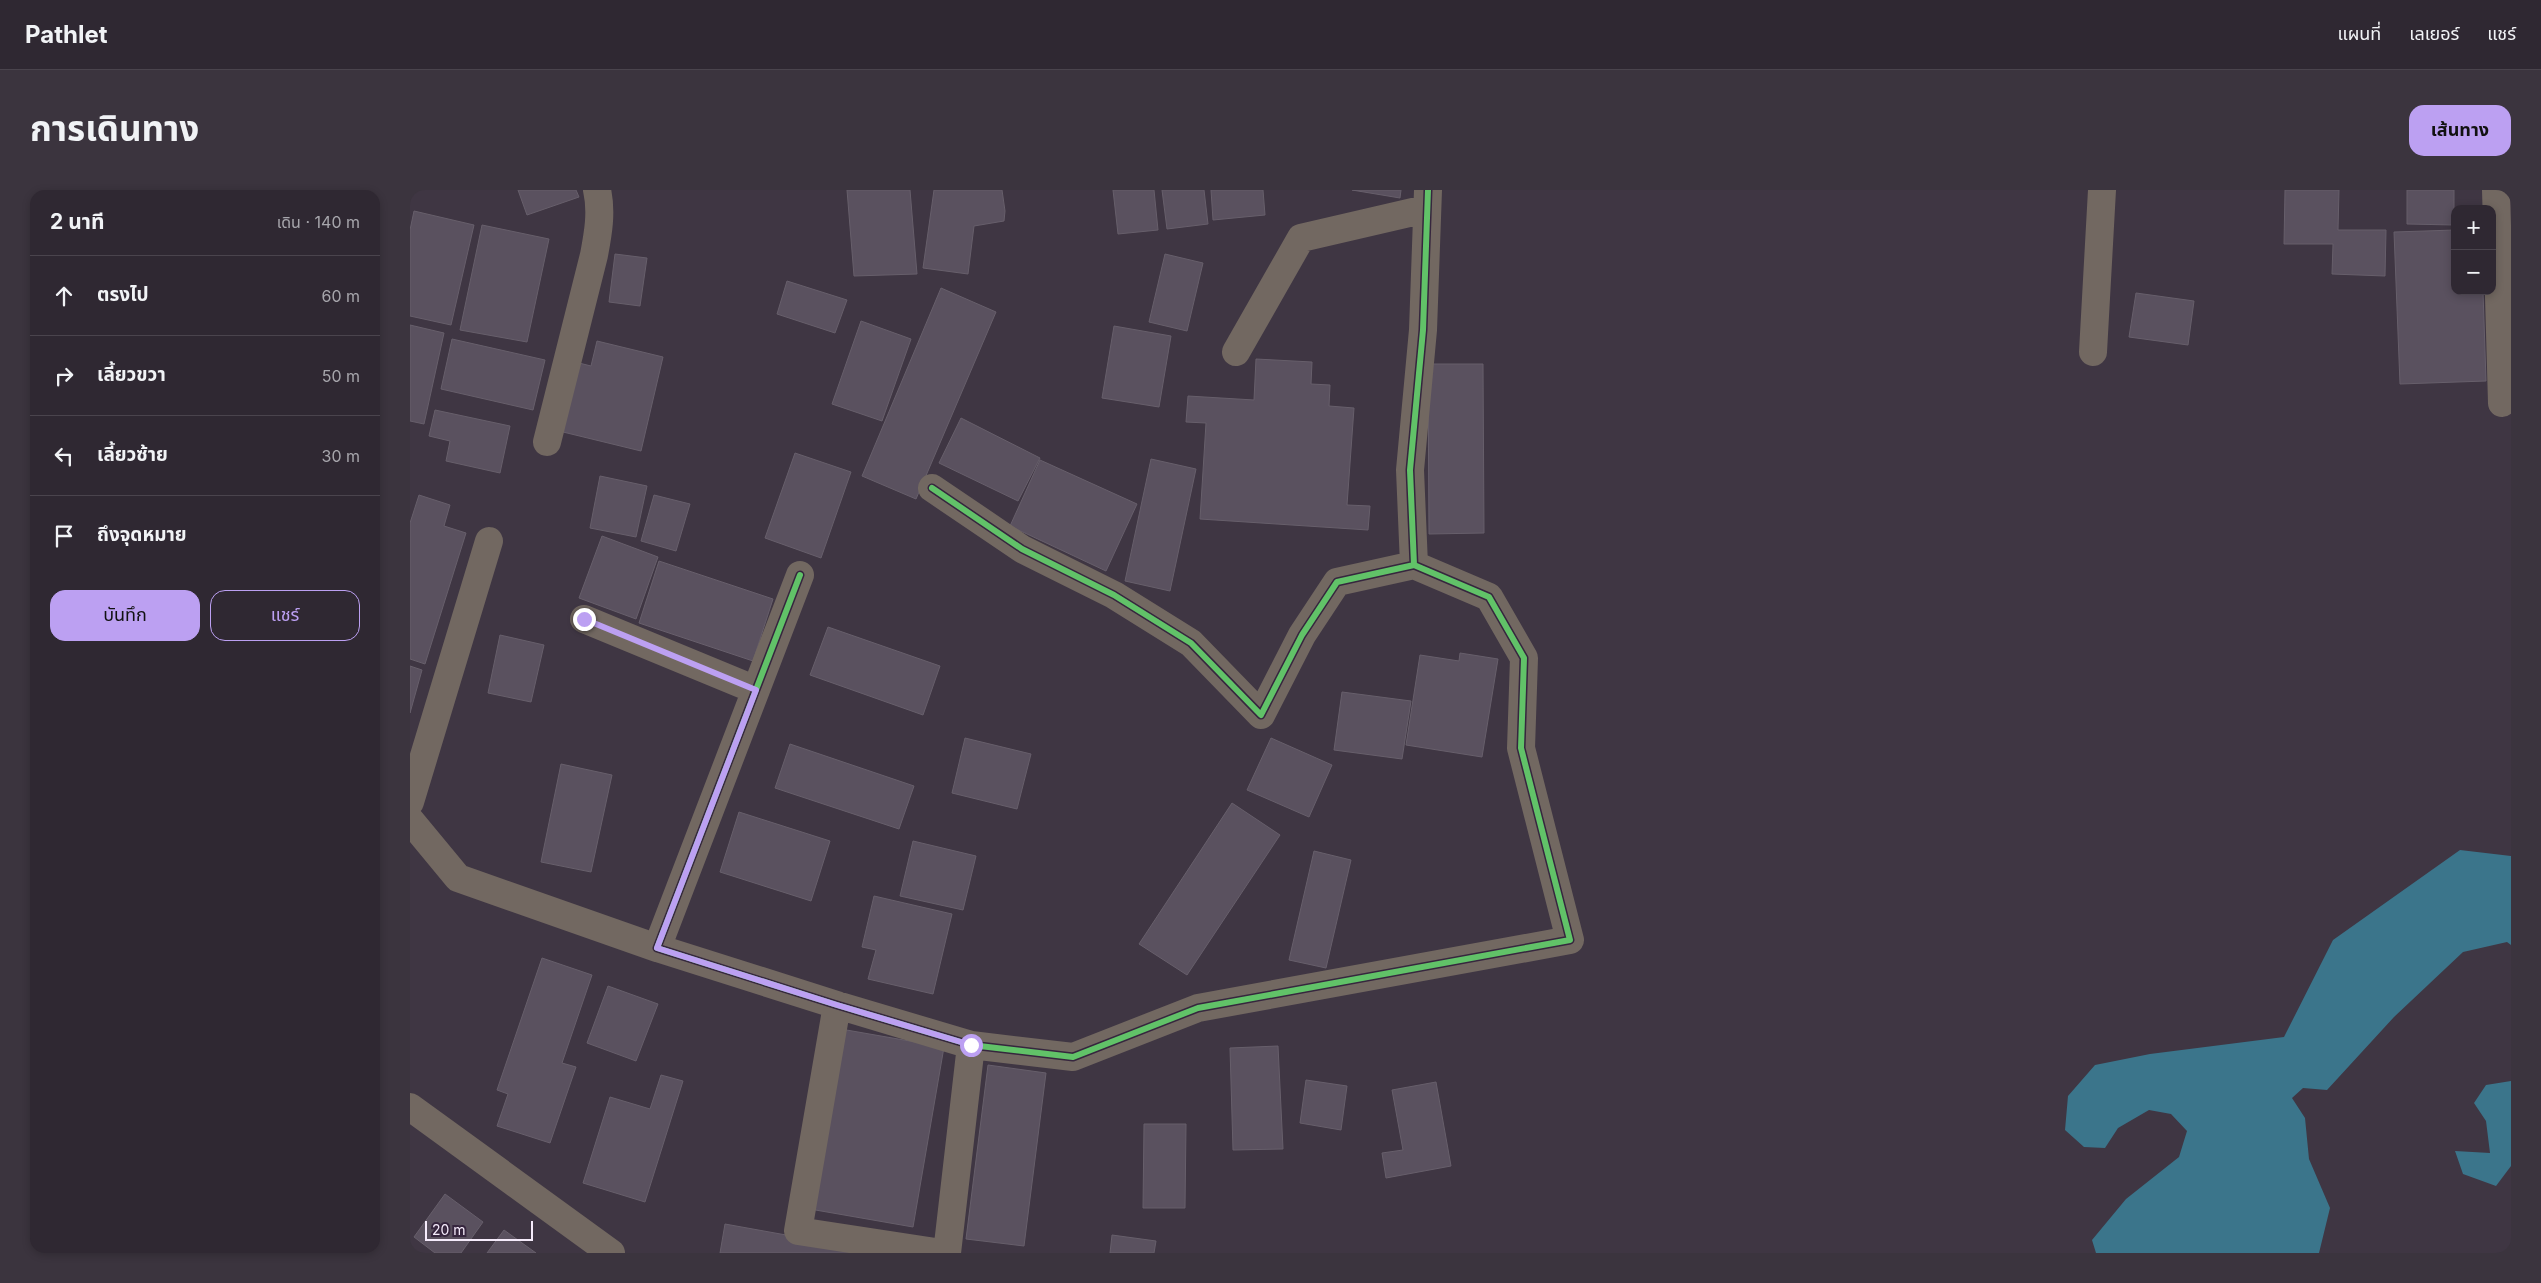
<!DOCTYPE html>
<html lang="th">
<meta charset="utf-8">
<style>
:root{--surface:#2f2832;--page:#3b343e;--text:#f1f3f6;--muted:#a7a6ac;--line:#4a444d;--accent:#bca0f2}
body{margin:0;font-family:Inter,"Noto Sans Thai",sans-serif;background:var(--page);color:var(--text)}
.controls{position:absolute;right:15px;top:15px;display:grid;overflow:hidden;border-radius:10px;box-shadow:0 2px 8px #0003}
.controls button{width:45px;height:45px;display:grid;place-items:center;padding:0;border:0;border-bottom:1px solid var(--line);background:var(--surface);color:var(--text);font:25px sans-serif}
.scale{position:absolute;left:15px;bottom:12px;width:108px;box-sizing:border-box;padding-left:5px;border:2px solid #f5ebfb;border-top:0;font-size:14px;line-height:18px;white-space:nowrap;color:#f5ebfb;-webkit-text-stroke:4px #36263e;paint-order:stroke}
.stop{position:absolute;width:15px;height:15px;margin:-11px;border:4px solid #bca0f2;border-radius:50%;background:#fff}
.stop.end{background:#bca0f2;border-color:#fff;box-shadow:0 1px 5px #0008}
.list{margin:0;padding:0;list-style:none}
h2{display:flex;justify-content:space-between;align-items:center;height:65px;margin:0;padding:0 20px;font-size:21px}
h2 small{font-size:16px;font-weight:400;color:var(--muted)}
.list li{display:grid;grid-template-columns:32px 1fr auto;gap:15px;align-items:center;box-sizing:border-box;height:80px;padding:0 20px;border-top:1px solid var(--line)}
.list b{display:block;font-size:19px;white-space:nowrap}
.list em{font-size:16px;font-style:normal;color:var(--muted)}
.actions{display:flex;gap:10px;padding:15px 20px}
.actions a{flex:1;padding:11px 0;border:1px solid var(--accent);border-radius:15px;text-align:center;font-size:18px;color:var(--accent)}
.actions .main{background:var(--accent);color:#111}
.icon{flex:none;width:28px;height:28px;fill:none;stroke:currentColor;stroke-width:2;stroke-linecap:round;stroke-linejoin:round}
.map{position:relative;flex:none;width:2101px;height:1063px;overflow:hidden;border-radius:15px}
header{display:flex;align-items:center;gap:30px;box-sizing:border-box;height:70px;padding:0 25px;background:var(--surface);border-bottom:1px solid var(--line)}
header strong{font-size:24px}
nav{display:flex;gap:28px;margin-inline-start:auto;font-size:18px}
.intro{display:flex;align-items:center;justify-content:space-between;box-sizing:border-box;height:120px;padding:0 30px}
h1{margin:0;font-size:35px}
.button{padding:12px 22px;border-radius:15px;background:var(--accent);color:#111;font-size:18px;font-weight:700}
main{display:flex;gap:30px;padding:0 30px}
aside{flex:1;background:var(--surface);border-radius:15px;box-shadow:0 2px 8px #0003}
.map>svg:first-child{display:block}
.water{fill:#3b758b}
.building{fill:#5a515f;stroke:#675f6b}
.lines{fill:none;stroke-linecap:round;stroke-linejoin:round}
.minor{stroke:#726861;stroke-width:28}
.cycleway-casing{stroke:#36263e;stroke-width:9}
.cycleway{stroke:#61c268;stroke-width:6}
.route{stroke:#bca0f2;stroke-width:6}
</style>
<header>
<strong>Pathlet</strong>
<nav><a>แผนที่</a><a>เลเยอร์</a><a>แชร์</a></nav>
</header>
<div class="intro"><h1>การเดินทาง</h1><a class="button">เส้นทาง</a></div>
<main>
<aside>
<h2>2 นาที<small>เดิน · 140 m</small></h2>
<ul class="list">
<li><svg class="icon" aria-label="ahead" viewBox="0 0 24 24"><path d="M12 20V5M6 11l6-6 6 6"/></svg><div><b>ตรงไป</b></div><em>60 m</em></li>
<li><svg class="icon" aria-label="right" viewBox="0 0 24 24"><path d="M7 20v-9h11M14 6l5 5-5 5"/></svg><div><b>เลี้ยวขวา</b></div><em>50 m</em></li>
<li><svg class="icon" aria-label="left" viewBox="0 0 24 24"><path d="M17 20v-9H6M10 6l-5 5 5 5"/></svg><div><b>เลี้ยวซ้าย</b></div><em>30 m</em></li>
<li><svg class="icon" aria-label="arrive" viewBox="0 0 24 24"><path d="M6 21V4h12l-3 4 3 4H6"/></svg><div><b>ถึงจุดหมาย</b></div></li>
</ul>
<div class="actions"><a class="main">บันทึก</a><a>แชร์</a></div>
</aside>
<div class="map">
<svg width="2101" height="1063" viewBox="0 0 2101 1063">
<rect width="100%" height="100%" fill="#3f3643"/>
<path class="water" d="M 2050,660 L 2101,666 L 2101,755 L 2097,752 L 2053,762 L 1984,827 L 1917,900 L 1893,898 L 1882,908 L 1895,928 L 1899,969 L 1920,1018 L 1909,1063 L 1686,1063 L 1682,1050 L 1716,1009 L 1769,967 L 1777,941 L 1761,924 L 1739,920 L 1708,938 L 1695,958 L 1674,957 L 1655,940 L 1658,906 L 1685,875 L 1740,864 L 1874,847 L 1923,750 Z
M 2101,891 L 2101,976 L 2086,996 L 2053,984 L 2045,961 L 2080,963 L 2076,931 L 2064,913 L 2076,895 Z"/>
<path class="building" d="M 108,0 L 166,0 L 169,7 L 117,25 Z
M 437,0 L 500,0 L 507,84 L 444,86 Z
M 524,0 L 592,0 L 595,21 L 594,31 L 564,36 L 558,84 L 513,78 Z
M 703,0 L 744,0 L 748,40 L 708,44 Z
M 752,0 L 794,0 L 798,34 L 757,39 Z
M 801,0 L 853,0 L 855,25 L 803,30 Z
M 942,0 L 991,0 L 990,8 Z
M 1875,0 L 1929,0 L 1928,40 L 1976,40 L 1975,86 L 1922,84 L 1923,54 L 1874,54 Z
M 1997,0 L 2044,0 L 2044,35 L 1997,34 Z
M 4,21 L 64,35 L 41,135 L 0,126 L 0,40 Z
M 72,35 L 139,49 L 117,152 L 50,140 Z
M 2045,40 L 2045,101 L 2073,101 L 2076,191 L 1990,194 L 1984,42 Z
M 205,64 L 237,68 L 230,116 L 199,112 Z
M 755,64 L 793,73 L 777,141 L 739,132 Z
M 377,91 L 437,110 L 425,143 L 367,124 Z
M 531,98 L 586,122 L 506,309 L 452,286 Z
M 1726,103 L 1784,111 L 1778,155 L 1719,147 Z
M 451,131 L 501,149 L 472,231 L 422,214 Z
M 0,135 L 34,143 L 14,234 L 0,231 Z
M 704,136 L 761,146 L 749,217 L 692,208 Z
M 42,149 L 135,170 L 123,220 L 31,199 Z
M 187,151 L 253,167 L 231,261 L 153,242 L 169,173 L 181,176 Z
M 846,169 L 902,172 L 901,194 L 920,195 L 919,216 L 944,218 L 937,315 L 960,316 L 958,340 L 790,329 L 796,233 L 776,232 L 778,206 L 844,210 Z
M 1018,174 L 1073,174 L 1074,343 L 1019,344 Z
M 25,220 L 100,236 L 90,283 L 36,271 L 40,251 L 19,246 Z
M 551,228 L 630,268 L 608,311 L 529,273 Z
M 385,263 L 441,282 L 411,368 L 355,348 Z
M 741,269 L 786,279 L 760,401 L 715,391 Z
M 630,270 L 727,314 L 696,381 L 600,336 Z
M 190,286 L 237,296 L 226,347 L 180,338 Z
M 9,305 L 40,315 L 34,336 L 56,343 L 15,474 L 0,469 L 0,333 Z
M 244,305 L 280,314 L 266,361 L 231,351 Z
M 192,346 L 248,367 L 226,429 L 169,408 Z
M 249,371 L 363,409 L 343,471 L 229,433 Z
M 418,437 L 530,476 L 513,525 L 400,485 Z
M 90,445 L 134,455 L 121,512 L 78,503 Z
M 1050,463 L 1088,469 L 1072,567 L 996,555 L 1010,465 L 1049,471 Z
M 0,476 L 12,480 L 0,523 Z
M 932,502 L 1001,511 L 992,569 L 924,560 Z
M 555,548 L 621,564 L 607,619 L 542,603 Z
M 861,548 L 922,575 L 899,627 L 837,600 Z
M 380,554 L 504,596 L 489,639 L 365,598 Z
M 151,574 L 202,585 L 181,682 L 131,672 Z
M 822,613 L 870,645 L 777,785 L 729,754 Z
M 329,622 L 420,651 L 401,711 L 310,682 Z
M 503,651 L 566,666 L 553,720 L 490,706 Z
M 904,661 L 941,670 L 916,778 L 879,770 Z
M 464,706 L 542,724 L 523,804 L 458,789 L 466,760 L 452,757 Z
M 132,768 L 182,785 L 152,873 L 166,877 L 140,953 L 87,936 L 98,904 L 87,900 Z
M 198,796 L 248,814 L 226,871 L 177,853 Z
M 425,838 L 534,857 L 503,1037 L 394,1018 Z
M 868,856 L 873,959 L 823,960 L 820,858 Z
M 578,875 L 636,883 L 614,1056 L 556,1049 Z
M 251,885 L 273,891 L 235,1012 L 173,993 L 200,907 L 240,919 Z
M 896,890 L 937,896 L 931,940 L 890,933 Z
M 1026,892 L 1041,976 L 976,988 L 972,963 L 993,960 L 982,900 Z
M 734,934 L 776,934 L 775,1018 L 733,1018 Z
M 35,1004 L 73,1032 L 51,1063 L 25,1063 L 4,1047 Z
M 315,1034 L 476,1063 L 310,1063 Z
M 94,1040 L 126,1063 L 77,1063 Z
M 702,1045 L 746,1051 L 744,1063 L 700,1063 Z"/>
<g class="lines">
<path class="minor" d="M 2086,0 L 2092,213
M 826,162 L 891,48 L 1016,19
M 1683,162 L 1692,0
M 137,252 L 184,65 C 188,44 192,22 187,0
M 522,298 L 612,359 L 704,405 L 781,453 L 851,525 L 892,445 L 927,392 L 1004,375
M 390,385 L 247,758 L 427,815 L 561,855 L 663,867 L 788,818 L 1160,750 L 1111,558 L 1114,468 L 1079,407 L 1004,375 L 1000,280 L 1013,140 L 1018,0
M 174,429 L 346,500
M 0,612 L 79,351
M 0,630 L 48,688 L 247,758
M 427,815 L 388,1041 L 532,1063
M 0,917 L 201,1063
M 537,1063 L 561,855"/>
<g class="cycleway-casing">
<path id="cycleway" d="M 522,298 L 612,359 L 704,405 L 781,453 L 851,525 L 892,445 L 927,392 L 1004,375
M 390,385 L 247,758 L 427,815 L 561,855 L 663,867 L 788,818 L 1160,750 L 1111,558 L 1114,468 L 1079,407 L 1004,375 L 1000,280 L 1013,140 L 1018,0"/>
</g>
<use href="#cycleway" class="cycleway"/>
</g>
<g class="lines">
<path class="route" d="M 174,429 L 346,500 L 247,758 L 427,815 L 561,855"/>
</g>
</svg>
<div class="controls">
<button>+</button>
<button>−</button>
</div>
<div class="scale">20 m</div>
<div class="stop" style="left:561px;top:855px"></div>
<div class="stop end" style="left:174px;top:429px"></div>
</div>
</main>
